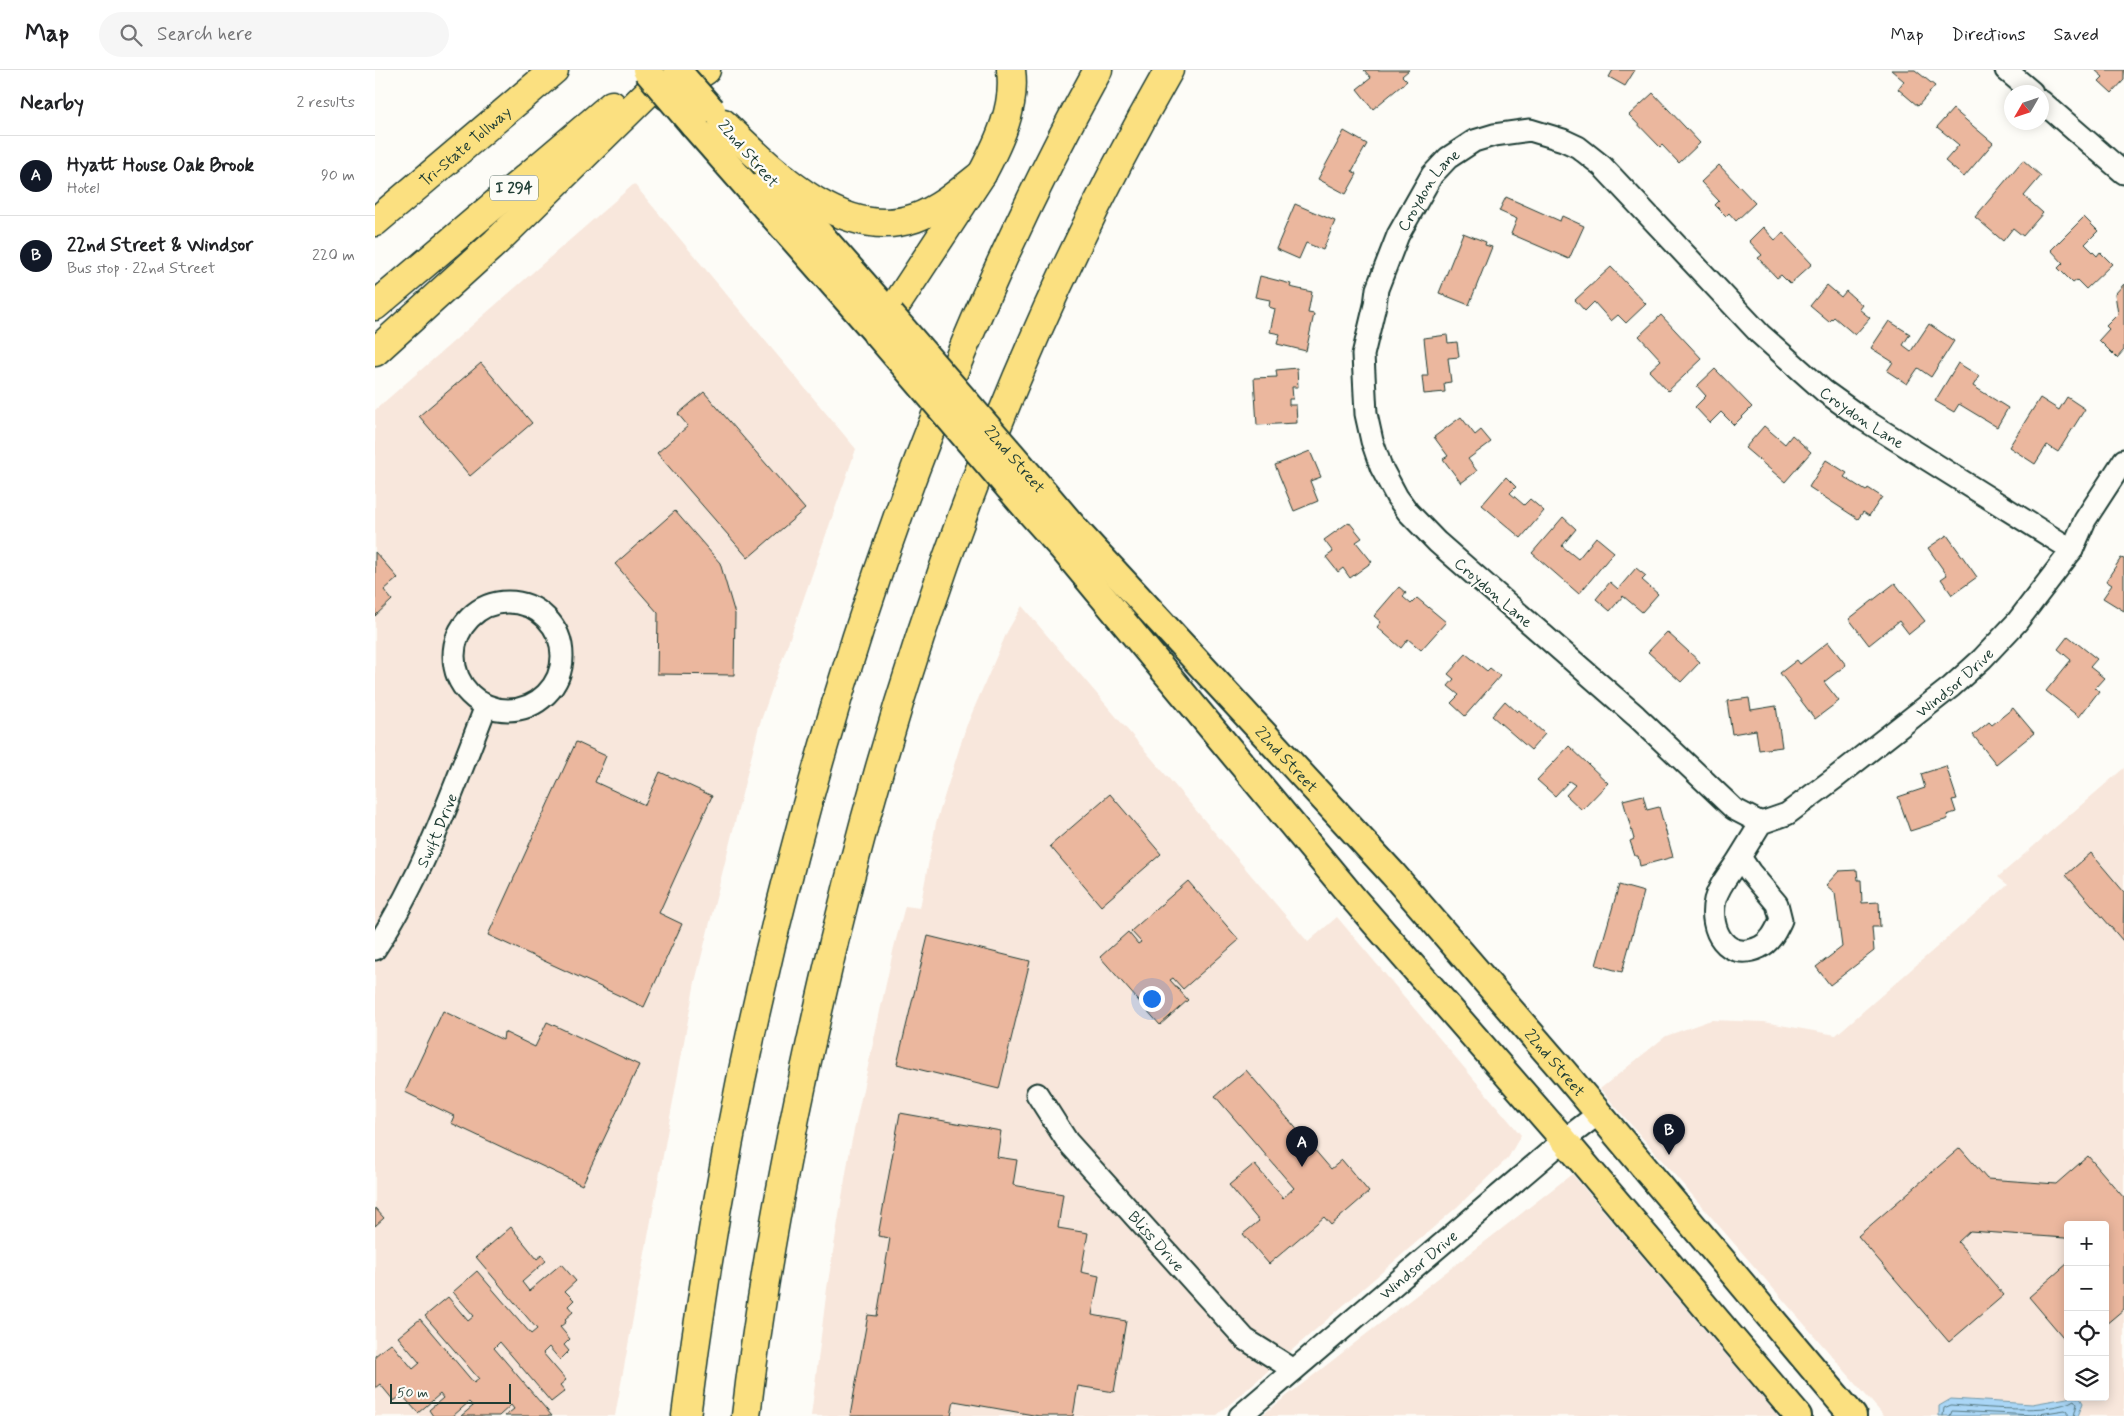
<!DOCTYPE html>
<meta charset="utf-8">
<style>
:root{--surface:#fff;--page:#f6f6f6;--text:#202124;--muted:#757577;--line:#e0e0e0;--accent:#111827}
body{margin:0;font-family:Mynerve,sans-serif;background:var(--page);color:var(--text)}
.controls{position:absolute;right:15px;bottom:15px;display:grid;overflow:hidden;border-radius:5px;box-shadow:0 2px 12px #0003}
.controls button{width:45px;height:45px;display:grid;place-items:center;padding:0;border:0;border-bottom:1px solid var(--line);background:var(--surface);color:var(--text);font:25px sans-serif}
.compass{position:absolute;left:1629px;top:15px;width:45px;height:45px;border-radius:50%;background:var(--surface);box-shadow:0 2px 12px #0003;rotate:231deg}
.scale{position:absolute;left:15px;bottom:12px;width:121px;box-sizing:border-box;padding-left:5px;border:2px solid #1f3d34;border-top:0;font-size:14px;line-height:18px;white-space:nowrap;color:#1f3d34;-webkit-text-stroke:4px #fdfcf7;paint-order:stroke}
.you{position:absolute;left:776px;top:928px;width:18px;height:18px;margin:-12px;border:4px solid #fff;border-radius:50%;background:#1a73e8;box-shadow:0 0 0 8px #1a73e833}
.badge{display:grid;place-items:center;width:32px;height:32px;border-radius:50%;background:var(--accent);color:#fff;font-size:16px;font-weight:700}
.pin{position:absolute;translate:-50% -41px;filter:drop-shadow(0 1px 2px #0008)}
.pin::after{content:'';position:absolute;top:26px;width:18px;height:15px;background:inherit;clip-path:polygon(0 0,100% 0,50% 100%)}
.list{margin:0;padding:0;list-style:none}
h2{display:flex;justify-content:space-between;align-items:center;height:65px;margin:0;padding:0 20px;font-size:21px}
h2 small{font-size:16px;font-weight:400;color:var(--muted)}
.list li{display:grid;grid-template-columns:32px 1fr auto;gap:15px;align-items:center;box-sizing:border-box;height:80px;padding:0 20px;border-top:1px solid var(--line)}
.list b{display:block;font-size:19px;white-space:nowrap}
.list p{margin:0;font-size:16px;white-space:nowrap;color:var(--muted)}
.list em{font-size:16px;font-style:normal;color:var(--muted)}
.icon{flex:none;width:28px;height:28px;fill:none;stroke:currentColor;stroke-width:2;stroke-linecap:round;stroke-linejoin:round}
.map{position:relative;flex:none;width:1749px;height:1346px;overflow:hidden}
header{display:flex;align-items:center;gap:30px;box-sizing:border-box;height:70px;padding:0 25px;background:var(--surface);border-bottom:1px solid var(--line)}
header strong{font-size:24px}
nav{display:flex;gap:28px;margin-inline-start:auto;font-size:18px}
.search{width:350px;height:45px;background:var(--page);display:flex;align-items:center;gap:12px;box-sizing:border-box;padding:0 18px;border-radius:28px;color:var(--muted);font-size:19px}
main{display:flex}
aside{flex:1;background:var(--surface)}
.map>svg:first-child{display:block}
.built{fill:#f8e7dc;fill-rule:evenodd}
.water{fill:#aad6f6;stroke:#7299a8}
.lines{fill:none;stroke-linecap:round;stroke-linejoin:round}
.shore{stroke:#577a82;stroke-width:1}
.building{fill:#ebb79e;stroke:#1f3d34}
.minor-casing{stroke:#1f3d34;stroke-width:25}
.major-casing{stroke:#1f3d34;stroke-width:30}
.highway-casing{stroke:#1f3d34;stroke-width:31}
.minor{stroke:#fdfcf7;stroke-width:21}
.major{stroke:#fbe080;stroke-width:26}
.highway{stroke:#fbe080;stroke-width:28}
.major-bridge-casing{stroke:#1f3d34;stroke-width:30;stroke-linecap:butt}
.major-bridge{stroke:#fbe080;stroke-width:26}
.labels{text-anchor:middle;stroke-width:4.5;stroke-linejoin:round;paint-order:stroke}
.shield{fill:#fdfcf7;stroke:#62766e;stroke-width:1}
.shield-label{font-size:15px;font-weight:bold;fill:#1f3d34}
.street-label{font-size:16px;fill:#1f3d34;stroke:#fdfcf7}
</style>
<header>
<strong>Map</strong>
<div class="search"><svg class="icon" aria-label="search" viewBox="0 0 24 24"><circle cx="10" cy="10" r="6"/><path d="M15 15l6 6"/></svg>Search here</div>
<nav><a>Map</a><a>Directions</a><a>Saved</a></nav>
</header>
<main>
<aside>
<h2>Nearby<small>2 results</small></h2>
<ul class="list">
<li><span class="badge">A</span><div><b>Hyatt House Oak Brook</b><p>Hotel</p></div><em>90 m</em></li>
<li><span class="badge">B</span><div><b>22nd Street &amp; Windsor</b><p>Bus stop · 22nd Street</p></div><em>220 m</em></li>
</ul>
</aside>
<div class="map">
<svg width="1749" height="1346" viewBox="0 0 1749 1346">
<rect width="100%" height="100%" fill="#fdfcf7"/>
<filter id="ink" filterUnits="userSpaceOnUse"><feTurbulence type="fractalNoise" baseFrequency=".02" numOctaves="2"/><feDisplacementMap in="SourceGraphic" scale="10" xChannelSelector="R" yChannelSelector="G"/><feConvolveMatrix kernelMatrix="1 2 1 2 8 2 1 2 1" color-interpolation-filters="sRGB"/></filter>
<g filter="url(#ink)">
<path class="built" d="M 259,114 L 481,379 L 384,656 L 320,912 L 240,1346 L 0,1346 L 0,340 Z
M 647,536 L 933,872 L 962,847 L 1146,1065 L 1133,1088 L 1082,1137 L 841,1346 L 436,1346 L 452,1218 L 475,1079 L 519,877 L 530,836 L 545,838 L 561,753 L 591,657 L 632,562 Z
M 1749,698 L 1749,1346 L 1509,1346 L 1225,1019 L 1291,966 L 1336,950 L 1389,952 L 1461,965 L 1633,815 L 1623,807 ZM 1693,1155 L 1730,1155 L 1730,1327 L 1693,1327 Z
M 1197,1104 L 1403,1346 L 886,1346 Z"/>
<path class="water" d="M 1698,1327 L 1705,1328 L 1708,1333 L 1703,1346 L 1564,1346 L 1564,1336 L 1576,1329 L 1657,1334 Z"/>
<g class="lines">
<path class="shore" d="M 1568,1346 L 1569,1338 L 1576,1335 C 1604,1337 1676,1345 1699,1330 L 1702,1334 L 1699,1346
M 1575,1346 L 1577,1341 L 1658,1345 L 1690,1340 L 1693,1342 L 1693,1346"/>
</g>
<path class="building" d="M 989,0 L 1034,0 L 1027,6 L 1032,11 L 998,39 L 982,19 L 996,8 Z
M 1238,0 L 1260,0 L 1250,16 L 1234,7 Z
M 1516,0 L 1540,0 L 1560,16 L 1543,36 L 1523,19 L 1529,11 Z
M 1720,0 L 1749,0 L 1749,10 L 1737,23 L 1724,11 L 1728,7 Z
M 1278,23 L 1325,73 L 1304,93 L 1287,75 L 1285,77 L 1254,45 Z
M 1578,39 L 1618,73 L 1589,107 L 1570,91 L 1584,75 L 1562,57 Z
M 969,61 L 992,74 L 977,101 L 982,104 L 971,124 L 943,109 Z
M 1648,90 L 1666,106 L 1649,126 L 1668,143 L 1648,166 L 1638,158 L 1628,171 L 1600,147 Z
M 1344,95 L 1380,133 L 1361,151 L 1354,143 L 1351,146 L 1340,135 L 1344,131 L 1326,112 Z
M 1131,127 L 1185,151 L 1187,146 L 1209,156 L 1194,189 L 1136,164 L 1142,149 L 1124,141 Z
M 920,134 L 960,151 L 948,180 L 931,173 L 924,189 L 901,179 Z
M 1709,147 L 1723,161 L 1710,174 L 1722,186 L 1725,182 L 1737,194 L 1711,219 L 1702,210 L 1698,213 L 1683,198 L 1688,193 L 1676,180 Z
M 1388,157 L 1400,170 L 1408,163 L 1437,194 L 1415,214 L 1406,205 L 1402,208 L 1383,188 L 1387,185 L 1374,171 Z
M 1088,163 L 1111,172 L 1110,175 L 1117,177 L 1094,235 L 1064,223 Z
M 1236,197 L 1271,234 L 1251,253 L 1243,245 L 1236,251 L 1219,232 L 1210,241 L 1200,230 Z
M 885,206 L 916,214 L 915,217 L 937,222 L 933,243 L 939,244 L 931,281 L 902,274 L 905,264 L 895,262 L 900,239 L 894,237 L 895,230 L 880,227 Z
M 1749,214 L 1749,280 L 1742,288 L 1724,270 L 1734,259 L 1731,256 L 1743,244 L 1740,224 Z
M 1452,215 L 1466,227 L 1471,221 L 1487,235 L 1484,239 L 1495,248 L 1480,265 L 1459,247 L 1454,252 L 1435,236 Z
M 1286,245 L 1327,289 L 1293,321 L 1274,301 L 1286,290 L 1264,266 Z
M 1514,251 L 1535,264 L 1528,275 L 1536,281 L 1554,254 L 1579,271 L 1556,307 L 1543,298 L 1532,314 L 1512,301 L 1518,292 L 1496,278 Z
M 1072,265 L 1073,273 L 1082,272 L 1084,287 L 1073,288 L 1076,312 L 1069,313 L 1070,322 L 1049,324 L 1047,306 L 1053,306 L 1049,268 Z
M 106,293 L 157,353 L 95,406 L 44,346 Z
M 1583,293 L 1604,306 L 1598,316 L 1633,338 L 1622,357 L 1584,334 L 1579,342 L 1560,331 Z
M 922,298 L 923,317 L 917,317 L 918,329 L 914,329 L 914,335 L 921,335 L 922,353 L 882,355 L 879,308 L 902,307 L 901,300 Z
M 1340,299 L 1377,337 L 1359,355 L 1346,342 L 1335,353 L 1320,337 L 1331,326 L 1322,316 Z
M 329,322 L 430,439 L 373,488 L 282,383 L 313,356 L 303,344 Z
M 1692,327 L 1710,339 L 1683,382 L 1672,375 L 1660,394 L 1634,377 L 1665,328 L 1684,340 Z
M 1086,347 L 1100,365 L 1106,360 L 1116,372 L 1093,389 L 1102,401 L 1086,413 L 1068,389 L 1073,386 L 1059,367 Z
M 1389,356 L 1410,374 L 1417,365 L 1436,382 L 1410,412 L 1370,378 Z
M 935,381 L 946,407 L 935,411 L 943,431 L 919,441 L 900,395 Z
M 1451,390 L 1472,403 L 1469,407 L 1491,421 L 1493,418 L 1507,427 L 1494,446 L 1488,442 L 1483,449 L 1434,417 Z
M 1131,407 L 1141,417 L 1135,423 L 1149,435 L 1155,429 L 1169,441 L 1146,468 L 1107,435 Z
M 300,441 L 345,493 L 360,544 L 359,605 L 282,604 L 283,543 L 240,494 Z
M 1188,447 L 1201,459 L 1187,476 L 1203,489 L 1221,467 L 1239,482 L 1204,524 L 1157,483 Z
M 974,452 L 987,468 L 981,472 L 997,492 L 975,508 L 968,498 L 963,502 L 951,487 L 958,482 L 949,470 Z
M 1572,465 L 1602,507 L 1577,525 L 1566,509 L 1572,505 L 1553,478 Z
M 0,482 L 23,508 L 9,520 L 17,530 L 0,546 Z
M 1746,488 L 1749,489 L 1749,541 L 1728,528 L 1737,515 L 1731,511 Z
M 1261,498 L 1271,506 L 1267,510 L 1283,524 L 1267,542 L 1248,526 L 1235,541 L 1221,529 L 1235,512 L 1243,519 Z
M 1520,513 L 1550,551 L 1534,564 L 1524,551 L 1494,575 L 1474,549 Z
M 1024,517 L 1031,523 L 1028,527 L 1036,534 L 1042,528 L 1071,552 L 1046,580 L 1033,569 L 1026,578 L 1002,557 L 1006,552 L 999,546 Z
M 1292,562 L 1325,592 L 1306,612 L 1273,582 Z
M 1693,566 L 1722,589 L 1715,597 L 1729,608 L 1720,618 L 1724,621 L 1704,647 L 1671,621 L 1696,590 L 1683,579 Z
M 1453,572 L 1471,595 L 1449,612 L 1464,631 L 1440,649 L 1405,603 L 1422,590 L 1425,594 Z
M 1091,584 L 1112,601 L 1115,598 L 1125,606 L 1090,646 L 1076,633 L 1084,625 L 1073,616 L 1079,609 L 1073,604 Z
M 1374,628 L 1376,640 L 1401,636 L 1407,677 L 1384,680 L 1381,660 L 1357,664 L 1352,631 Z
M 1130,631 L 1142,642 L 1144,640 L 1170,664 L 1156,680 L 1117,646 Z
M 1638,638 L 1659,663 L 1621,694 L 1598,665 L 1614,652 L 1617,655 Z
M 201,672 L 231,686 L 220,712 L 270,735 L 285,702 L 337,726 L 284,843 L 307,854 L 269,937 L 113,865 Z
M 1194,676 L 1233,713 L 1207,740 L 1191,725 L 1200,715 L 1194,711 L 1180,726 L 1162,710 Z
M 1571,696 L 1582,729 L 1577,730 L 1581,742 L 1572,745 L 1573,749 L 1535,761 L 1523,727 L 1550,718 L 1546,704 Z
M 735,724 L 786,784 L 726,836 L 675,776 Z
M 1268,725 L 1272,740 L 1284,737 L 1298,787 L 1265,796 L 1263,786 L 1260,786 L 1255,771 L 1259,769 L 1248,730 Z
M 1716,783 L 1749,822 L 1748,871 L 1691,805 Z
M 1482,800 L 1483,810 L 1486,810 L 1487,833 L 1504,832 L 1505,857 L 1497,857 L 1499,881 L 1455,915 L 1441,897 L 1467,877 L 1460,823 L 1451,815 L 1464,801 Z
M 813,811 L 864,870 L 808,919 L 798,908 L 795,910 L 813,930 L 785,955 L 725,887 L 753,862 L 763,874 L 766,872 L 756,861 Z
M 1244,815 L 1269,822 L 1247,902 L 1221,895 Z
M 553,866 L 655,891 L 624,1019 L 522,994 Z
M 68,941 L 128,970 L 129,962 L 160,977 L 172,952 L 264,995 L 207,1115 L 76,1053 L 79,1046 L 30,1022 Z
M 871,1000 L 956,1099 L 967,1090 L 994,1122 L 956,1155 L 949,1147 L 894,1194 L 868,1164 L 884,1151 L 854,1115 L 879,1094 L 908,1128 L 919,1118 L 840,1026 Z
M 525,1043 L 626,1061 L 622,1087 L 642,1090 L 638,1115 L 688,1124 L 683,1158 L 713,1163 L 706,1202 L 724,1206 L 717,1245 L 751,1251 L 739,1322 L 703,1316 L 698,1346 L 664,1346 L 579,1331 L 576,1346 L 475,1346 L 493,1245 L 502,1246 L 515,1168 L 503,1166 Z
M 1585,1078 L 1612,1109 L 1681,1114 L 1713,1086 L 1749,1128 L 1749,1239 L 1730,1255 L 1730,1155 L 1693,1155 L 1693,1171 L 1690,1168 L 1595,1161 L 1583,1172 L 1629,1225 L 1574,1272 L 1483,1166 Z
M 0,1138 L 9,1148 L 0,1156 Z
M 136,1157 L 162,1189 L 167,1185 L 171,1191 L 147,1212 L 154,1221 L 186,1194 L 201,1211 L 190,1221 L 199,1230 L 193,1236 L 198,1242 L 190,1249 L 191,1252 L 185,1257 L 195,1269 L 189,1275 L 194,1281 L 185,1290 L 174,1277 L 168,1283 L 191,1310 L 185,1315 L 190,1321 L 176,1332 L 125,1272 L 119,1278 L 177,1346 L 130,1346 L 139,1339 L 136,1335 L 124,1346 L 86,1346 L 98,1336 L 94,1332 L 78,1346 L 58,1346 L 54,1340 L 68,1328 L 65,1324 L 43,1343 L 27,1325 L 19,1331 L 5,1314 L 0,1318 L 0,1286 L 16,1273 L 38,1299 L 45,1293 L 23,1267 L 45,1249 L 99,1313 L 104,1309 L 50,1246 L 73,1227 L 93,1251 L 99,1246 L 78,1222 L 102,1201 L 156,1264 L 162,1259 L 101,1187 Z
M 1693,1193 L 1693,1273 L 1654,1227 Z"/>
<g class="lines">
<g class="minor-casing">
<g id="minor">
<path d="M 1631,0 L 1657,22"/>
<path d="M 1666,31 L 1749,103"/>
<circle cx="133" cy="586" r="54"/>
<path id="s1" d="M 1386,753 L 1359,739 L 1261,646 L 1062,472 L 1033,442 L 1022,427 L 1006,397 L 997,371 L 991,344 L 988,285 L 1000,235 L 1002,219 L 1023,165 L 1057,105 L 1073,88 L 1099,71 L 1119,65 L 1155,60 L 1188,70 L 1203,77 L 1227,96 L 1385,264 L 1449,321 L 1488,349 L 1697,480"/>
<path id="s2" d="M 1365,787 L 1375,802 L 1402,834 L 1406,850 C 1401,860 1396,872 1385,877 C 1352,893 1333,860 1340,830 C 1344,814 1357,801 1365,787 L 1386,753 L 1412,744 L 1460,708 L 1576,617 L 1607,589 L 1642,552 L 1697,480 L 1710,450 L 1749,390"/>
<path id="s3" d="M 0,879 C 49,804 79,718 111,636"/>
<path id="s4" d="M 662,1024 L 692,1071 L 870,1269 L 919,1300"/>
<path id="s5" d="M 865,1346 L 1189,1070 L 1223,1044"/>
</g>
</g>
<g class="major-casing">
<g id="major">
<path d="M 318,55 L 502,264"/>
<path d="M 393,105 L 516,245"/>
<path id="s6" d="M 669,422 L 702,461 L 1018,804 L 1189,1002 L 1478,1346"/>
<path d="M 652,439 L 687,478 L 979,829 L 1189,1070 L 1423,1346"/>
</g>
</g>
<g class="highway-casing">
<g id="highway">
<path d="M 292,26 L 331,0"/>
<path d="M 348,53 C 396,99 466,173 540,148 C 565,139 587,120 607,104"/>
<path id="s7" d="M 0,152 L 179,0"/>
<path d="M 0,236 L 237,35"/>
<path d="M 502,264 L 607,104 C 624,72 641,37 636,0"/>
<path d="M 0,282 L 121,172 L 296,0"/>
<path d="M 311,1346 C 334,1158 370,971 418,787 C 489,514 586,248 723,0"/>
<path d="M 371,1346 C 387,1207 414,1068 445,932 C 518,607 628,290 794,0"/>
</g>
</g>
<use href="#minor" class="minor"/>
<use href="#major" class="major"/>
<use href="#highway" class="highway"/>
<g class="major-bridge-casing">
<g id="major-bridge">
<path d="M 271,0 L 318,55"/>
<path d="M 302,0 L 337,40"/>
<path id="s8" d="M 516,245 L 669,422"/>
<path d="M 502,264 L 652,439"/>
</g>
</g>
<use href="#major-bridge" class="major-bridge"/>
</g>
</g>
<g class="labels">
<rect class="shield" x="115" y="105.5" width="48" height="25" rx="4"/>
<g class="shield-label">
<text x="139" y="123">I 294</text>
</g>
<g class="street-label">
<text dy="6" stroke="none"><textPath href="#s7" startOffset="118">Tri-State Tollway</textPath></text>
<text transform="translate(374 83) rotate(49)" y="6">22nd Street</text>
<text dy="6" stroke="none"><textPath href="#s1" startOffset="819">Croydon Lane</textPath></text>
<text dy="6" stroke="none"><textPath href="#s1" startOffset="1389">Croydon Lane</textPath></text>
<text dy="6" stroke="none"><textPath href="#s8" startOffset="190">22nd Street</textPath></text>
<text transform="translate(1119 522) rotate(41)" y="6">Croydon Lane</text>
<text dy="6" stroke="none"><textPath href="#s2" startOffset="526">Windsor Drive</textPath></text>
<text dy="6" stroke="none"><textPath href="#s6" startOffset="361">22nd Street</textPath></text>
<text dy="6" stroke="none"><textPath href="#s3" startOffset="134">Swift Drive</textPath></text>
<text dy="6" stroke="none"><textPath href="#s6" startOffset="766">22nd Street</textPath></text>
<text dy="6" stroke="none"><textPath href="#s4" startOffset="190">Bliss Drive</textPath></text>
<text dy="6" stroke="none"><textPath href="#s5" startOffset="234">Windsor Drive</textPath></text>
</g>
</g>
</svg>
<div class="controls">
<button>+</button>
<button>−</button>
<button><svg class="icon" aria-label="locate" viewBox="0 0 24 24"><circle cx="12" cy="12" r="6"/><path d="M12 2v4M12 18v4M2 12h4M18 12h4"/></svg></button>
<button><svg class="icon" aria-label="layers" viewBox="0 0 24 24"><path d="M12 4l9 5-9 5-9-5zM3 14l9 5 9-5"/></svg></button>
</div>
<svg class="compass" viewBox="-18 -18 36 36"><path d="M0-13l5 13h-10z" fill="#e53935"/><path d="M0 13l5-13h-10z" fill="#757577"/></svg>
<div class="scale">50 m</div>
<div class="you"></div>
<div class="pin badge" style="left:927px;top:1097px">A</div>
<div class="pin badge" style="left:1294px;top:1085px">B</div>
</div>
</main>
